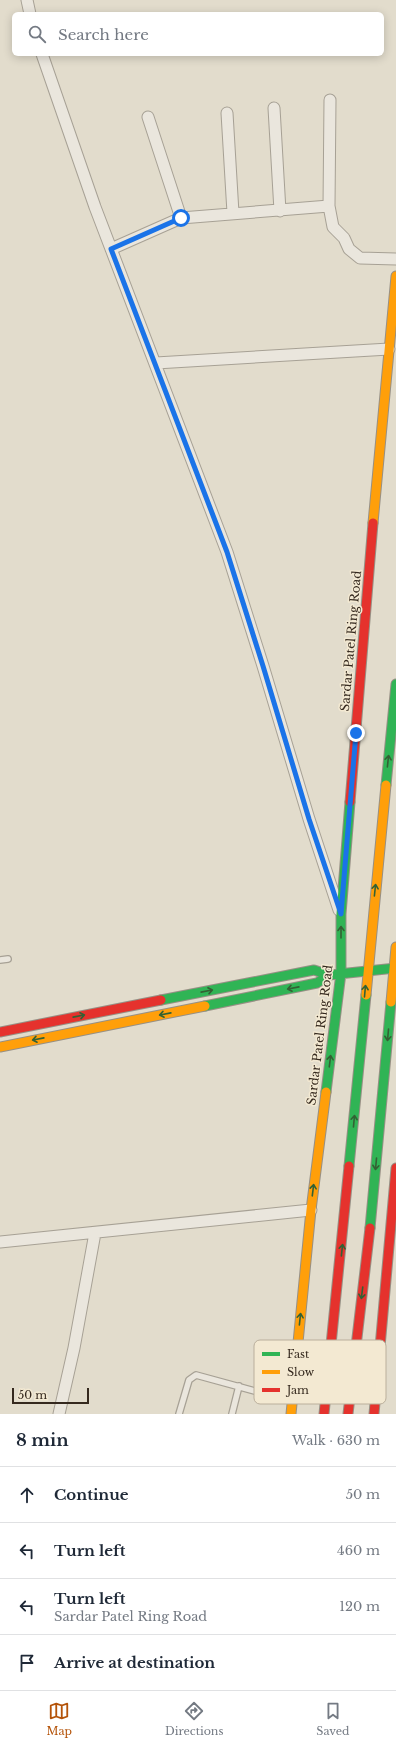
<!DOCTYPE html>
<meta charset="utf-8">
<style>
:root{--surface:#fff;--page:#f2f2f3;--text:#1f2937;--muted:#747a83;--line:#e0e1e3;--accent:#b45309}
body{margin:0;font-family:"Libre Baskerville",serif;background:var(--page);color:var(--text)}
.scale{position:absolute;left:12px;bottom:10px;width:77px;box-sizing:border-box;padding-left:4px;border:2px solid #35291e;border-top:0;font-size:11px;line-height:14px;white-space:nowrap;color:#35291e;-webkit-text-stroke:3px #f3e9d2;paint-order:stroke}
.stop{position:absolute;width:12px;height:12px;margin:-9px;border:3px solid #1a73e8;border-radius:50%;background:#fff}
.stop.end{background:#1a73e8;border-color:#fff;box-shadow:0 1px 4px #0008}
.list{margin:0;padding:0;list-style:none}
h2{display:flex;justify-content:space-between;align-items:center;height:52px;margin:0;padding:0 16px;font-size:17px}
h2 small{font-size:13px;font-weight:400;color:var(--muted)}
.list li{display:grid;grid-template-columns:26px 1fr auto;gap:12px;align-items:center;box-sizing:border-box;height:56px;padding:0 16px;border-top:1px solid var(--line)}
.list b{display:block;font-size:15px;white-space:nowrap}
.list p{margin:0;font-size:13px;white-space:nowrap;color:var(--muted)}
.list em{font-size:13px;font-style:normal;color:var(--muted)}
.icon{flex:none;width:22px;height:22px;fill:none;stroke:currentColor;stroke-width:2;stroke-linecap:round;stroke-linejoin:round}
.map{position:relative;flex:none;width:396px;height:1414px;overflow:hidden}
.search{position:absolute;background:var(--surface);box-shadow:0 2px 10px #0003;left:12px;right:12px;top:12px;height:44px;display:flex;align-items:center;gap:10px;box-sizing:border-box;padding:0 14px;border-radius:6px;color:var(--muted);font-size:15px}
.sheet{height:276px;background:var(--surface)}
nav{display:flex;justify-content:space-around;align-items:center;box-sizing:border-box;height:56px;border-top:1px solid var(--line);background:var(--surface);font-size:11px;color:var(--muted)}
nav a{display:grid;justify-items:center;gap:2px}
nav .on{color:var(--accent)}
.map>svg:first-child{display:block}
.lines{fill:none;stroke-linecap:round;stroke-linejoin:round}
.lane-casing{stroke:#a7a195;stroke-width:8}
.street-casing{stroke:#a7a195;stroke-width:13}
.fast-casing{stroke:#979085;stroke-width:11}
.slow-casing{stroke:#979085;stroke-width:11}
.jam-casing{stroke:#979085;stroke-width:11}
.lane{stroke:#eae6dd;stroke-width:5.5}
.street{stroke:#eae6dd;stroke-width:11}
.fast{stroke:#30b455;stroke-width:9}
.slow{stroke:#ff9f0a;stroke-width:9}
.jam{stroke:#e5322d;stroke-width:9}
.oneway{stroke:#336134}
.route{stroke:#1a73e8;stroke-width:5}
.labels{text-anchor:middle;stroke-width:3;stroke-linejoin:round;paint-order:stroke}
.street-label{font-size:12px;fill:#35291e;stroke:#f3e9d2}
.key{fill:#f3e9d2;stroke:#baaf9c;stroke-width:1}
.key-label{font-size:11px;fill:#35291e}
</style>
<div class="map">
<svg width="396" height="1414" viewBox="0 0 396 1414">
<rect width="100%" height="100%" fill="#e2dccc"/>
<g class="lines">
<g class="lane-casing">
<path id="lane" d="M 0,960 L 8,959
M 179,1414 L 189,1380 L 196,1375 L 291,1401
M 232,1414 L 239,1386"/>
</g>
<g class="street-casing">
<path id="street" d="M 27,0 L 30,14
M 42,54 L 95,207 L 227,552 L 263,666 L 309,819 L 339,910
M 274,108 L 280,211
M 227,113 L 233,213
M 148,117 L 181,218
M 329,206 L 330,100
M 111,249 L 181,218 L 329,206 L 333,227 L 344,238 L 349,249 L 360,258 L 396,259
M 156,363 L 389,349
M 0,1242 L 311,1210
M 59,1414 L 74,1348 L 95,1233"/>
</g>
<g class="fast-casing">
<path id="fast" d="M 386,785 L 396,684
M 161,1000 L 314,970 L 329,975
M 205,1006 L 317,983 L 329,975 L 396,968
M 326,1092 L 341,973 L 341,914 L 350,802
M 349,1166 L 366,995
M 370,1228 L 391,1002"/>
</g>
<g class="slow-casing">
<path id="slow" d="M 373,523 L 396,276
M 366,995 L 386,785
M 391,1002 L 396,947
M 0,1047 L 205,1006
M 291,1414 L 311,1210 L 326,1092"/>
</g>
<g class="jam-casing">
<path id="jam" d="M 350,802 L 373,523
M 0,1032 L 161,1000
M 324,1414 L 349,1166
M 348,1414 L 370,1228
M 374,1414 L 396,1168"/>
</g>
<use href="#lane" class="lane"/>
<use href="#street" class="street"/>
<use href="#fast" class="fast"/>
<use href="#slow" class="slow"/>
<use href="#jam" class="jam"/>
</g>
<defs><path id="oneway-shaft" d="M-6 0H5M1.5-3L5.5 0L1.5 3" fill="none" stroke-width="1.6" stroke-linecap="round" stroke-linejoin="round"/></defs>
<g class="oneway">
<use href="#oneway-shaft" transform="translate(388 761) rotate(-84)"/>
<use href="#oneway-shaft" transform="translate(375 890) rotate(-84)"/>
<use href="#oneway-shaft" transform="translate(341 932) rotate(-90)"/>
<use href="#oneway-shaft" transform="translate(293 988) rotate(169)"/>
<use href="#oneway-shaft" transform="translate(207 991) rotate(-11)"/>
<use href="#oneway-shaft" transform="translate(365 991) rotate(-85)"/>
<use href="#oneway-shaft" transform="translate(165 1014) rotate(169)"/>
<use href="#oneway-shaft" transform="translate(79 1016) rotate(-11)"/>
<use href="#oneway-shaft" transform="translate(388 1035) rotate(95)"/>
<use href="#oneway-shaft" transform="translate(38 1039) rotate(169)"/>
<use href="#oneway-shaft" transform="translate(330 1061) rotate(-83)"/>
<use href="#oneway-shaft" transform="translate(354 1121) rotate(-85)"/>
<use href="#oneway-shaft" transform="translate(376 1164) rotate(95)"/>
<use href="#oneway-shaft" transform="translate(313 1190) rotate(-83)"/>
<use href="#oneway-shaft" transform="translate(342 1250) rotate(-84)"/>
<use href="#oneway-shaft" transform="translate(362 1293) rotate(97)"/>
<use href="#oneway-shaft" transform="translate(300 1319) rotate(-84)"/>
</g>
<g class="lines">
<path class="route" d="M 181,218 L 111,249 L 227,552 L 263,666 L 309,819 L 341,914 L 356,733"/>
</g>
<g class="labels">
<g class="street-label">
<text transform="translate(351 641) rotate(-85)" y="4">Sardar Patel Ring Road</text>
<text transform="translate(320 1035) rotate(-83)" y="4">Sardar Patel Ring Road</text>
</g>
</g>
<rect x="254" y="1340" width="132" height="64" rx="6" class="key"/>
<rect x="262" y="1352" width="18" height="4" fill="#30b455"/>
<rect x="262" y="1370" width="18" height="4" fill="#ff9f0a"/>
<rect x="262" y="1388" width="18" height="4" fill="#e5322d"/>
<g class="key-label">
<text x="287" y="1358">Fast</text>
<text x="287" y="1376">Slow</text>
<text x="287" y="1394">Jam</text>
</g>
</svg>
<div class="scale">50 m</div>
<div class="stop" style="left:181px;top:218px"></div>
<div class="stop end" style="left:356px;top:733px"></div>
<div class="search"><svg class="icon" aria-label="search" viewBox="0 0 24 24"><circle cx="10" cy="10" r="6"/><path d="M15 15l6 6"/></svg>Search here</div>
</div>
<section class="sheet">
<h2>8 min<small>Walk · 630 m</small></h2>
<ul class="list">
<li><svg class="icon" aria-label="ahead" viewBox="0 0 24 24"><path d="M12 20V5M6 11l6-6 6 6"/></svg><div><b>Continue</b></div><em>50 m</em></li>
<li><svg class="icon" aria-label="left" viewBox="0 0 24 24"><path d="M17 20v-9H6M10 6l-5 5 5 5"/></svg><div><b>Turn left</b></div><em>460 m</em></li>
<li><svg class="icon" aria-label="left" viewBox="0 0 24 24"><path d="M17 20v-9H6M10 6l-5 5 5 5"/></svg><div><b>Turn left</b><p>Sardar Patel Ring Road</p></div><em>120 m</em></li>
<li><svg class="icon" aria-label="arrive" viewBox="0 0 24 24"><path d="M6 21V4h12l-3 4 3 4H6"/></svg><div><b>Arrive at destination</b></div></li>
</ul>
</section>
<nav>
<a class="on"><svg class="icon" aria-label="map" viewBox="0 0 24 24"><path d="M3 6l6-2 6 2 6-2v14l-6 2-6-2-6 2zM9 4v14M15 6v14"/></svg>Map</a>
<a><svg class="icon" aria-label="directions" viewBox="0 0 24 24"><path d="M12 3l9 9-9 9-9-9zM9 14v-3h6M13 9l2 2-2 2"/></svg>Directions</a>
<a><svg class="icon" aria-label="saved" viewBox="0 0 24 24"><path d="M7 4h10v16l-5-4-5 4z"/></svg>Saved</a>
</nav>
